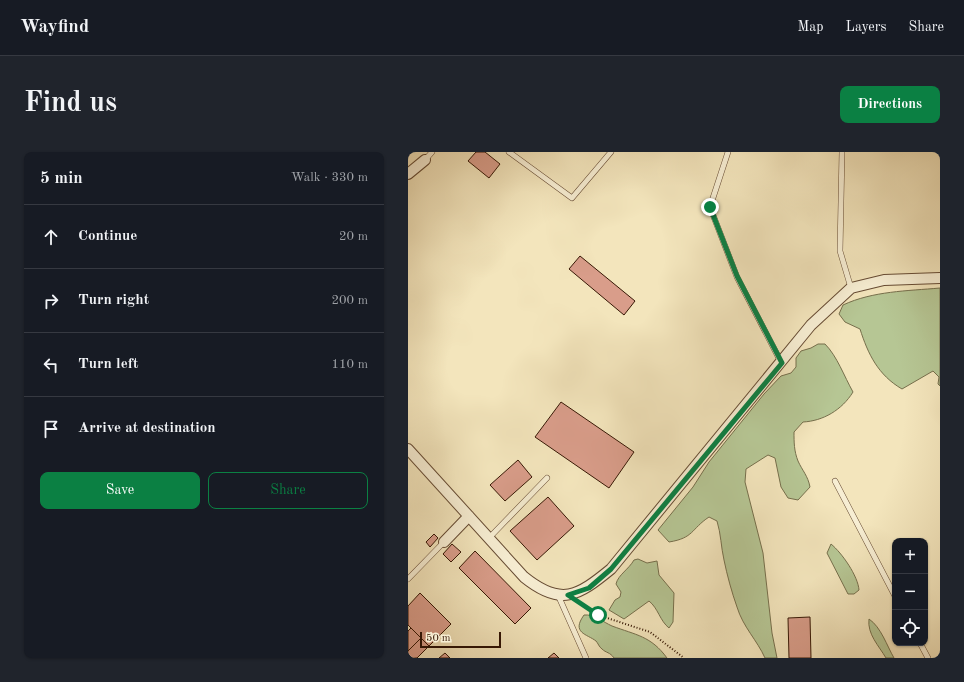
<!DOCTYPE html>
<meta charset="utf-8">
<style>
:root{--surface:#171b24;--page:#20242c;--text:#f1f3f6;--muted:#9ea1a6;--line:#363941;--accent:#0b8043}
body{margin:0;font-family:"Old Standard TT",serif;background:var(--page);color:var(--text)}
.controls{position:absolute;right:12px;bottom:12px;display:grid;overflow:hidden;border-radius:8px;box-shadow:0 1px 3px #0004}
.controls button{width:36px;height:36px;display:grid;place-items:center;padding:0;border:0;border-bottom:1px solid var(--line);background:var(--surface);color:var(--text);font:20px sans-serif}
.scale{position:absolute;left:12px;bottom:10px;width:81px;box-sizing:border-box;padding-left:4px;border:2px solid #371805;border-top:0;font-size:11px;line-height:14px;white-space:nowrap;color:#371805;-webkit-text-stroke:3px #f7eed3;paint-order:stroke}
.stop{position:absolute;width:12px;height:12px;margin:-9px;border:3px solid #0b8043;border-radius:50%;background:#fff}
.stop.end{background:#0b8043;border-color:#fff;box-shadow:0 1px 4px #0008}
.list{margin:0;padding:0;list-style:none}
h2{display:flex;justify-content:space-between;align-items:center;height:52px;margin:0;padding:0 16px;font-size:17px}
h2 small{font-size:13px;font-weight:400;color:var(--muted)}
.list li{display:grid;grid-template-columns:26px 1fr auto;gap:12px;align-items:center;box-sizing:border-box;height:64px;padding:0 16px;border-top:1px solid var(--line)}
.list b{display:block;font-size:15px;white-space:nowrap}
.list em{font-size:13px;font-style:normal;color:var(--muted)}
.actions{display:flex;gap:8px;padding:12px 16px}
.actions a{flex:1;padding:9px 0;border:1px solid var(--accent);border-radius:8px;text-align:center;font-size:14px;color:var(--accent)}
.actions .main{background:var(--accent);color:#fff}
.icon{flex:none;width:22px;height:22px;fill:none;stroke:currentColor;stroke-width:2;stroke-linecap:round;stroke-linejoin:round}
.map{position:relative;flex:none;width:532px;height:506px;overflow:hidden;border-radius:8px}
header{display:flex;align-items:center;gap:24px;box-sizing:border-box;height:56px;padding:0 20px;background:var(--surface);border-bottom:1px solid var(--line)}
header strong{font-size:19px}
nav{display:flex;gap:22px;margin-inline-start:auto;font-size:14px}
.intro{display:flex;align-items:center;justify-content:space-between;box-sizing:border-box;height:96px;padding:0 24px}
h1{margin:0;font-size:28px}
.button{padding:10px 18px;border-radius:8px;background:var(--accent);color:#fff;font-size:14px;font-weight:700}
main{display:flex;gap:24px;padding:0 24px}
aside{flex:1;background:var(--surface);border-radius:8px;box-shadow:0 1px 3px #0004}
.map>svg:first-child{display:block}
.green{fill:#b6c694;stroke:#766f4c}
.building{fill:#d99d8a;stroke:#371805}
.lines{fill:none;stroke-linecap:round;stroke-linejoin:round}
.service-casing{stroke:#664b33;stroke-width:6}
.minor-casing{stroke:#664b33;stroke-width:12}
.path{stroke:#371805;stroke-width:2;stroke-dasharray:1 2;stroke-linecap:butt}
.service{stroke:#f7eed3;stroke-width:5}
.minor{stroke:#f7eed3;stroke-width:10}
.route{stroke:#0b8043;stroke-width:5}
</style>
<header>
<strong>Wayfind</strong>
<nav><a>Map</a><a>Layers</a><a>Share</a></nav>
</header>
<div class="intro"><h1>Find us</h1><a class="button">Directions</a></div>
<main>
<aside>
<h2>5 min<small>Walk · 330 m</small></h2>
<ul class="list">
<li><svg class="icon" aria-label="ahead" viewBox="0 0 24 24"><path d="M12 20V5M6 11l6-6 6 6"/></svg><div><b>Continue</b></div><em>20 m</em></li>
<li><svg class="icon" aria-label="right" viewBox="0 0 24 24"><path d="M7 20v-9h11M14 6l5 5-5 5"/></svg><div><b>Turn right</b></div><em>200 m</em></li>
<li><svg class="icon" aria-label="left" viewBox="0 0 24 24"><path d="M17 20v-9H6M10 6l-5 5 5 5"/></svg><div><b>Turn left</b></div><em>110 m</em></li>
<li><svg class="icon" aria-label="arrive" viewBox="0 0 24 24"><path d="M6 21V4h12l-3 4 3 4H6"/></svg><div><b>Arrive at destination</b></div></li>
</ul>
<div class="actions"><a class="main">Save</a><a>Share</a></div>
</aside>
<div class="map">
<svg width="532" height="506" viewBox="0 0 532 506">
<rect width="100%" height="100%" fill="#f3e5bc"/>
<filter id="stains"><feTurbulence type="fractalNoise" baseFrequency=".005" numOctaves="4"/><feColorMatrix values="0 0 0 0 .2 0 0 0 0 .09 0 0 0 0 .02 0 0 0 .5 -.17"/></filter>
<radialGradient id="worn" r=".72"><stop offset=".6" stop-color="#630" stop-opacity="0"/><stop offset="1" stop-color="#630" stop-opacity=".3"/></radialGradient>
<path class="green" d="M 532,136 L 532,234 L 530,232 L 531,225 L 525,219 L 494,237 C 470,223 460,202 452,177 L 437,170 L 431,162 L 435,153 C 465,139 499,139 532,136 Z
M 410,192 L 417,192 C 429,204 436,224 445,240 C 434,258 415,269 395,270 L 386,280 C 386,290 386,299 390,309 C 394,318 400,324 402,335 L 390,348 L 380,346 L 373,335 L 367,306 L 360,303 L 338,317 L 337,330 L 355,401 L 364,481 L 369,506 L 357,506 C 349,488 335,475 329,455 C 324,441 319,423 316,408 C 313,395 313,382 309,369 L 301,365 C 283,377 286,386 261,390 L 250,378 L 285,335 L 301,310 L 356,242 L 373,224 L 383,221 L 388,215 L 388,206 L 393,199 L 403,196 Z
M 423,392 C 434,401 450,424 451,438 L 446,442 L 440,442 L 419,401 Z
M 230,407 L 239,411 L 249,409 L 251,423 L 266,441 L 265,470 L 261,476 C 252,469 250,456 241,449 L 216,467 L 201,458 L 207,448 L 212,445 L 213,440 L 208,432 C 210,423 221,417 226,408 Z
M 176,463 C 186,462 195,470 204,474 C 228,483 243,484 259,506 L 206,506 C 202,500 198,501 194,497 C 191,495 190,491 188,489 C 179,482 163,481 176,463 Z
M 461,467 C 473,475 479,494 486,506 L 478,506 C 471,494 459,482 461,467 Z"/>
<path class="building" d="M 68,0 L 77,0 L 92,12 L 81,26 L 60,9 Z
M 172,104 L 227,149 L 216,163 L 161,117 Z
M 153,250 L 226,300 L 201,336 L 127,285 Z
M 110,308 L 124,325 L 97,349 L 82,333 Z
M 140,345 L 166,374 L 129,408 L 102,379 Z
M 26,382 L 30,386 L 22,395 L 18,390 Z
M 44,392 L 53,400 L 43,410 L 35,402 Z
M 67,399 L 123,456 L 107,472 L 51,416 Z
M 12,441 L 43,472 L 21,494 L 0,473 L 0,454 Z
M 402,465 L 403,506 L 381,506 L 380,466 Z
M 3,476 L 13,486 L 0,499 L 0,479 Z
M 13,486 L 21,494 L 9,506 L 0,506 L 0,499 Z
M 37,501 L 42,506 L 31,506 Z
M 146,501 L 151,506 L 140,506 Z"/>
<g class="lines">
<g class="service-casing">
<path id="service" d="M 101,0 L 164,46 L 203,0
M 320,0 L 302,55 L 329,125 L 373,210
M 434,0 L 432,99 L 443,136
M 17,8 L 24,0
M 427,329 L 487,444
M 81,386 L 139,326
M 0,427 L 36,390
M 150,443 L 178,506
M 512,491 L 520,506"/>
</g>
<g class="minor-casing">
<path id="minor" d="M 0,22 L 17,8
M 0,297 L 116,425 C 153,455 170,444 203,417 L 403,173 L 443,136 L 476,128 L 532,126
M 36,390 L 61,364"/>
</g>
<path class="path" d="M 171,451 L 190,463 L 242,480 L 276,506"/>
<use href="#service" class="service"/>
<use href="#minor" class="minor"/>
</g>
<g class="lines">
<path class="route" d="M 190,463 L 160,443 L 181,436 L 203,417 L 374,211 L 329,124 L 302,55"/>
</g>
<rect width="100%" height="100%" filter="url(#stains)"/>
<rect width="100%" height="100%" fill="url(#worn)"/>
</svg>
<div class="controls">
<button>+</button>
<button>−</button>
<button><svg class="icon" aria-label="locate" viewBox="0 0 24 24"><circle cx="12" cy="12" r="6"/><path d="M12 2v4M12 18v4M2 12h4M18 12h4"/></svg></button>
</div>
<div class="scale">50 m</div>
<div class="stop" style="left:190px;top:463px"></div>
<div class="stop end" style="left:302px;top:55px"></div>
</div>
</main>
